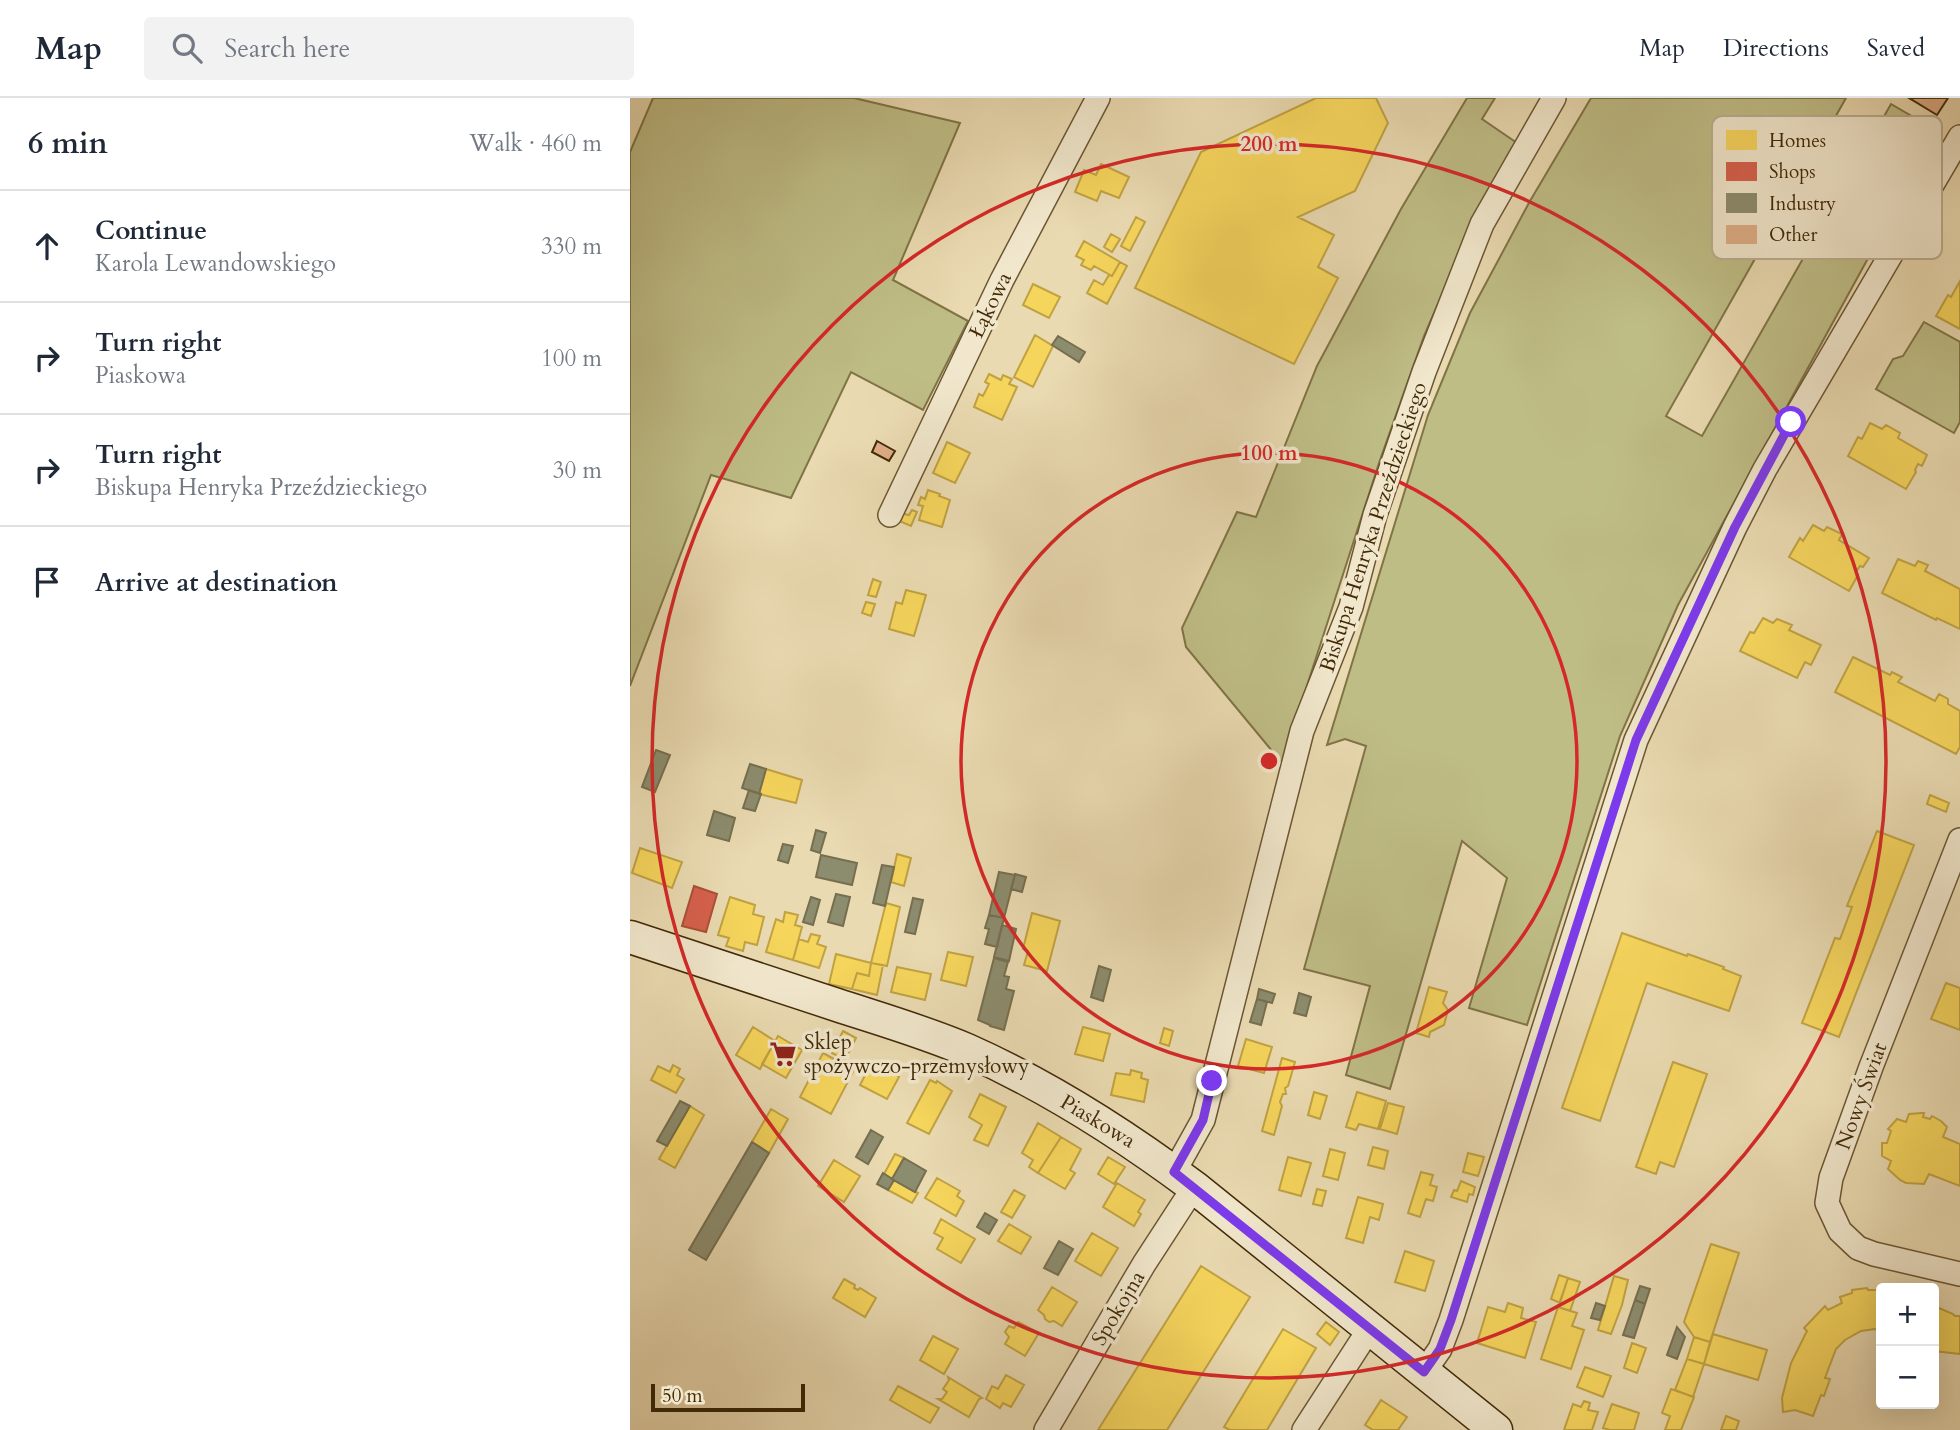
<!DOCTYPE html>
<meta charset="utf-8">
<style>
:root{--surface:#fff;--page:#f2f2f3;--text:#1f2937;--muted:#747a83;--line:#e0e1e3}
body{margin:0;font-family:Cardo,serif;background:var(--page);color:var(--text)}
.controls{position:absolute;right:21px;bottom:21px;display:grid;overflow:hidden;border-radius:7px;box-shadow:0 7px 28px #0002}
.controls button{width:63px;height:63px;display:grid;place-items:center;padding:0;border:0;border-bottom:2px solid var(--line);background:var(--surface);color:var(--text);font:35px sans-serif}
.scale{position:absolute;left:21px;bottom:18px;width:154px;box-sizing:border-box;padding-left:7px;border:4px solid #422a07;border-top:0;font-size:19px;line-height:24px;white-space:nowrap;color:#422a07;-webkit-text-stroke:5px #f1e7cc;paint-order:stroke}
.stop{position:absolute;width:21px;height:21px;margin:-16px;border:5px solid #7c3aed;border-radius:50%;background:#fff}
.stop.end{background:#7c3aed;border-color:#fff;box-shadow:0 2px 7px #0008}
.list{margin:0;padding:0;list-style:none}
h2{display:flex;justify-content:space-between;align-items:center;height:91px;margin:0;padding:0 28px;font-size:30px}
h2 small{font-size:23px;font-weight:400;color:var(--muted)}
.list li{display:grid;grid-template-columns:46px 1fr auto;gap:21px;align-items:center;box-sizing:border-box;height:112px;padding:0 28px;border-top:2px solid var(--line)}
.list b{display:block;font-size:26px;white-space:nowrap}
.list p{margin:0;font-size:23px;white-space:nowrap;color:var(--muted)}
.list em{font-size:23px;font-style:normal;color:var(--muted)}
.icon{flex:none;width:38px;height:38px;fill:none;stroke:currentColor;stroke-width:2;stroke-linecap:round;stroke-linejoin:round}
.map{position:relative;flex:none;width:1330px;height:1332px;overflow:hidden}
header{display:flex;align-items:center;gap:42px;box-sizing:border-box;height:98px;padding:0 35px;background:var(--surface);border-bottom:2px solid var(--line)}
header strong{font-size:33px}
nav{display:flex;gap:38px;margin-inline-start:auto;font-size:24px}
.search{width:490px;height:63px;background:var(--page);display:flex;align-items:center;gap:18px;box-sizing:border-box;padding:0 24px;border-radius:7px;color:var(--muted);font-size:26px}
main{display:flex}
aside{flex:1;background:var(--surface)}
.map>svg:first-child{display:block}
.green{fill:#bfbd86;stroke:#807446;stroke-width:2}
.homes{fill:#f6d55c;stroke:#c0a242;stroke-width:2}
.shops{fill:#d6604d;stroke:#aa5038;stroke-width:2}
.industry{fill:#8c8c6e;stroke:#766f4f;stroke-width:2}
.building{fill:#dead86;stroke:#422a07;stroke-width:2}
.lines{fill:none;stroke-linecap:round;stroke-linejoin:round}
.street-casing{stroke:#6c5632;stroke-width:26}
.secondary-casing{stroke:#422a07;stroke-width:35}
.street{stroke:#f1e7cc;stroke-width:23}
.secondary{stroke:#f1e7cc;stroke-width:32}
.route{stroke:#7c3aed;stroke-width:9}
.ring{fill:none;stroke:#d62828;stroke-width:3.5}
.labels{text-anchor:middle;stroke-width:7;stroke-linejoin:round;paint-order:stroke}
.street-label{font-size:21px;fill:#422a07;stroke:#f1e7cc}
.poi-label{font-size:21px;fill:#422a07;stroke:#f1e7cc;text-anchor:start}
.key{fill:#f1e7cc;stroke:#bcae91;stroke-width:2}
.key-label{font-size:19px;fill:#422a07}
.centre{fill:#d62828;stroke:#f1e7cc;stroke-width:3.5}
.ring-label{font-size:21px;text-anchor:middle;font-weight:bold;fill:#d62828;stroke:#f1e7cc;stroke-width:7;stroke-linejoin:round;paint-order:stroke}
</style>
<header>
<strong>Map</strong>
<div class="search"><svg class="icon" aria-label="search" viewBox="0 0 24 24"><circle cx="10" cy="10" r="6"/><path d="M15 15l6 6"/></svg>Search here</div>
<nav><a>Map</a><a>Directions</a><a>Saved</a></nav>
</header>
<main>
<aside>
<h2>6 min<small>Walk · 460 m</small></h2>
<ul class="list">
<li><svg class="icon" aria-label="ahead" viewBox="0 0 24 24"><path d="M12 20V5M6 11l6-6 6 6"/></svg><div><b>Continue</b><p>Karola Lewandowskiego</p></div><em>330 m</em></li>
<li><svg class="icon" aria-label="right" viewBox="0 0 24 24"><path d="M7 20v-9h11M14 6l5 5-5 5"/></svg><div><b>Turn right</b><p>Piaskowa</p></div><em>100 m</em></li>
<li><svg class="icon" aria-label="right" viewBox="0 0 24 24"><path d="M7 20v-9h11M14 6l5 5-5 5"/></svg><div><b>Turn right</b><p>Biskupa Henryka Przeździeckiego</p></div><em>30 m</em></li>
<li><svg class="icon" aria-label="arrive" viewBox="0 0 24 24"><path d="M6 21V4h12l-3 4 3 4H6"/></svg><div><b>Arrive at destination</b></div></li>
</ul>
</aside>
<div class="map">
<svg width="1330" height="1332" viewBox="0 0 1330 1332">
<rect width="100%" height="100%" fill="#eadab1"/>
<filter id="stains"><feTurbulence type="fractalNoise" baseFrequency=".00286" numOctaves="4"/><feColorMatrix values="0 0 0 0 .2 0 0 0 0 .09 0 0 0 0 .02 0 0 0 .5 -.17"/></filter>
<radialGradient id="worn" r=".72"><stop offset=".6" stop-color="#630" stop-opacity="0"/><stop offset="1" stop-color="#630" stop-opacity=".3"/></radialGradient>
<path class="green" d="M 23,0 L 224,0 L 330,25 L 263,182 L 338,223 L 293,312 L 221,274 L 161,400 L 81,377 L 0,588 L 0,54 Z
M 837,0 L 865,0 L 852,21 L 890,47 L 836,141 L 794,238 L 750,362 L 652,665 L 556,549 L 552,530 L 607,414 L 626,419 L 687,268 L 771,111 Z
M 961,0 L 1216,0 L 1036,318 L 1072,338 L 1261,6 L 1311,35 L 1236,164 L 1048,507 L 990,638 L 897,927 L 839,910 L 877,780 L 832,743 L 760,991 L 716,977 L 740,888 L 674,871 L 736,648 L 715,641 L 697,647 L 798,317 L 840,215 L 900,103 Z
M 1294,224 L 1330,244 L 1330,324 L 1324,335 L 1246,291 L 1263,261 L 1273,258 Z"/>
<path class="homes" d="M 686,0 L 746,0 L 758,25 L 725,93 L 668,119 L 704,137 L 688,169 L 708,180 L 664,266 L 505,190 L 571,54 Z
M 471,66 L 499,79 L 489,100 L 471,93 L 467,103 L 445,94 L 454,72 L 466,77 Z
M 506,119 L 515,124 L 500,153 L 491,148 Z
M 481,136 L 490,141 L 482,154 L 474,149 Z
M 454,143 L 490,164 L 482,178 L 464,168 L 461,172 L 451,167 L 454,162 L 446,158 Z
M 490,164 L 497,168 L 477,206 L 457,195 L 464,182 L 473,187 L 479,177 L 482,178 Z
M 1330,183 L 1330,231 L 1306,218 L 1318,197 L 1321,199 Z
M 403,186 L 430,199 L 419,220 L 393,207 Z
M 405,237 L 423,248 L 403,289 L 384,279 Z
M 359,276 L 371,282 L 373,277 L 382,281 L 379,286 L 387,289 L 372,322 L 344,309 L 349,296 L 353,298 L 359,286 L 355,284 Z
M 1240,325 L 1252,331 L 1256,327 L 1270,335 L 1268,340 L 1297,357 L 1292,368 L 1288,366 L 1285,372 L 1286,374 L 1276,391 L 1218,358 L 1228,339 L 1232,341 Z
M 317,344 L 340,355 L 325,385 L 303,375 Z
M 298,392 L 310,396 L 309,398 L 320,402 L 312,429 L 289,422 L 293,408 L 288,407 L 291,399 L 295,401 Z
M 282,412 L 287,414 L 281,428 L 267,422 L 270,415 L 279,417 Z
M 1183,427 L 1194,433 L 1197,429 L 1212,436 L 1209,442 L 1239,460 L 1233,469 L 1230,468 L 1226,474 L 1228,477 L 1219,493 L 1159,459 L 1170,440 L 1173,443 Z
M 1268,461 L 1285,468 L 1288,463 L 1298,467 L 1295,473 L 1330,491 L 1330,531 L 1307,520 L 1306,522 L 1252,495 Z
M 243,481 L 251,484 L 246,499 L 238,497 Z
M 276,492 L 296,497 L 284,538 L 259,531 L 266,504 L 272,506 Z
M 236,504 L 245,506 L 241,518 L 232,515 Z
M 1133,520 L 1143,525 L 1147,521 L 1162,527 L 1159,532 L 1191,547 L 1181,567 L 1175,564 L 1167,580 L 1110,553 L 1120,534 L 1124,535 Z
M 1223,559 L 1260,577 L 1262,574 L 1272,579 L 1268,584 L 1305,603 L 1309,596 L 1318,601 L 1318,606 L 1330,613 L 1330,649 L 1326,656 L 1205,594 Z
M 136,671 L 172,682 L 166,705 L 129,696 Z
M 1300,697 L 1319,705 L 1316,714 L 1297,706 Z
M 1247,733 L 1284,747 L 1209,939 L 1172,925 L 1205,840 L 1210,841 L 1222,809 L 1217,808 Z
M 10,750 L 52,764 L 42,790 L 2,775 Z
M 267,756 L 281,760 L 274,788 L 261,784 Z
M 100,799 L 125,807 L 123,816 L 134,819 L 127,847 L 115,844 L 113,853 L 96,848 L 99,840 L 88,837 Z
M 256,805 L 270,809 L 257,868 L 241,865 Z
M 155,814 L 168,817 L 165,827 L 172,829 L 163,862 L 136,854 L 146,821 L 153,824 Z
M 402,815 L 430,823 L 417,873 L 394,867 L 398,853 L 393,851 Z
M 992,835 L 1057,858 L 1058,856 L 1094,869 L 1093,871 L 1111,878 L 1099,913 L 1017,885 L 970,1023 L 932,1010 Z
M 181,836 L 190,838 L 187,846 L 196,849 L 189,870 L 163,862 L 169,841 L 178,844 Z
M 318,854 L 343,859 L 336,888 L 311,882 Z
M 206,856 L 241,865 L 239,878 L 227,875 L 222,891 L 199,886 Z
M 241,865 L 253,867 L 247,897 L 222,891 L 227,875 L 239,878 Z
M 267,869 L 301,876 L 295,902 L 261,894 Z
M 1316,885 L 1330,890 L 1330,932 L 1301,921 Z
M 799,889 L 817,894 L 813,905 L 818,912 L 814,927 L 800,934 L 799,939 L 786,935 Z
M 123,929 L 145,943 L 130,971 L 106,957 Z
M 453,929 L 480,936 L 473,963 L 445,956 Z
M 534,930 L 543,933 L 539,948 L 530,945 Z
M 213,933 L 226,940 L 215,962 L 202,955 Z
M 148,938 L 172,952 L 156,980 L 132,966 Z
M 616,941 L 642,949 L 634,975 L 608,968 Z
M 193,955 L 224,972 L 201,1016 L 170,999 Z
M 652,960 L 665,964 L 658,988 L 655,990 L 656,996 L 653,996 L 650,1004 L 652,1008 L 644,1037 L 632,1033 Z
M 242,964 L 269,979 L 257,1001 L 230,987 Z
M 1043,964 L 1077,976 L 1044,1069 L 1030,1064 L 1026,1076 L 1006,1069 Z
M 43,967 L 50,971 L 47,977 L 54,981 L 46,995 L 21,982 L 28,968 L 40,974 Z
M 501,972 L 512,975 L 511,980 L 518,982 L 514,1004 L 481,997 L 486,975 L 500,977 Z
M 300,982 L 306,985 L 307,983 L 322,993 L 299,1036 L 277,1025 Z
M 684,994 L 697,998 L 690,1021 L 678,1017 Z
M 727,994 L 756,1003 L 748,1031 L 729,1026 L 726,1032 L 716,1029 Z
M 350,996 L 376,1009 L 358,1048 L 344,1042 L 352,1027 L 339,1019 Z
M 758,1005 L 774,1009 L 767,1036 L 750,1031 Z
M 60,1008 L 74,1017 L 45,1070 L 29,1061 Z
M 141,1011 L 158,1021 L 139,1055 L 122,1044 Z
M 1292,1015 L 1294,1015 L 1293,1019 L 1300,1021 L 1302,1018 L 1311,1023 L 1317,1029 L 1313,1039 L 1330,1046 L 1330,1088 L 1299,1076 L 1294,1086 L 1276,1085 L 1270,1082 L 1258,1071 L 1261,1063 L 1252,1058 L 1252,1045 L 1257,1045 L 1261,1033 L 1258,1031 L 1267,1021 L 1276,1024 L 1279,1016 Z
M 408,1025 L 431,1039 L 408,1075 L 399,1069 L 403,1062 L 392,1055 Z
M 431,1039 L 451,1051 L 440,1072 L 445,1075 L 435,1091 L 408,1075 Z
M 743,1049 L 758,1053 L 754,1071 L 738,1067 Z
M 700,1051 L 715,1055 L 708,1082 L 693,1078 Z
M 838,1055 L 854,1059 L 848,1078 L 833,1074 Z
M 265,1056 L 274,1060 L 262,1081 L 254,1076 Z
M 478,1059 L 495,1069 L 484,1086 L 468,1076 Z
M 658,1059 L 681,1065 L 671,1098 L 649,1092 Z
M 204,1062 L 230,1078 L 214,1104 L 188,1088 Z
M 791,1074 L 803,1077 L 800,1087 L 807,1089 L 803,1103 L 796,1101 L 790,1119 L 778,1115 Z
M 307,1080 L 330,1093 L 327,1098 L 334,1103 L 326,1118 L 295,1100 Z
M 264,1082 L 288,1095 L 282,1105 L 258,1092 Z
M 831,1083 L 845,1089 L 843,1097 L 839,1096 L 837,1104 L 821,1099 L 824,1092 L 827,1093 Z
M 487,1085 L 515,1102 L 508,1114 L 511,1116 L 504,1128 L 473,1109 Z
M 687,1091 L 696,1093 L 692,1108 L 683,1106 Z
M 384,1092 L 395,1098 L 382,1120 L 371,1114 Z
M 728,1099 L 753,1106 L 749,1122 L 740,1119 L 733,1145 L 716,1140 Z
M 311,1121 L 345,1141 L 331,1165 L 307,1151 L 313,1140 L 304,1135 Z
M 379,1126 L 401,1139 L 391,1156 L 368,1143 Z
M 462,1135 L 488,1150 L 471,1178 L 445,1163 Z
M 1081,1146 L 1109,1155 L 1080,1244 L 1064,1239 L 1054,1224 Z
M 775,1153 L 804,1163 L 795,1193 L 765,1184 Z
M 571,1168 L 620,1199 L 537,1332 L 468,1332 Z
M 929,1177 L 938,1180 L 930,1205 L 921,1201 Z
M 984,1178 L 998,1182 L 992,1207 L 981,1236 L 968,1232 Z
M 938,1180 L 950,1184 L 940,1213 L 928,1209 Z
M 214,1181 L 225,1187 L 224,1190 L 228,1192 L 230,1190 L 246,1200 L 235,1219 L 203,1200 Z
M 422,1189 L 447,1204 L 432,1228 L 424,1223 L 419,1224 L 415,1221 L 414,1217 L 408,1212 Z
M 1237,1190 L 1238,1192 L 1251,1192 L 1251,1232 L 1245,1231 L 1231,1233 L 1215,1242 L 1206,1251 L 1195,1280 L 1200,1281 L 1194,1298 L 1191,1297 L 1183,1318 L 1165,1312 L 1153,1314 L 1152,1300 L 1161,1265 L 1177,1233 L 1174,1230 L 1195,1208 L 1198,1212 L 1212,1205 L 1210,1199 L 1222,1195 L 1222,1192 Z
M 878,1205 L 893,1210 L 891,1220 L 906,1224 L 895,1260 L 847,1245 L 858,1209 L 875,1214 Z
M 928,1209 L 947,1215 L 942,1228 L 954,1232 L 941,1271 L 911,1261 Z
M 1309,1210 L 1323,1216 L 1325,1218 L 1330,1218 L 1330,1256 L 1304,1253 L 1304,1212 L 1307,1214 Z
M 388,1224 L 409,1235 L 395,1258 L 375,1246 L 379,1239 L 375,1234 L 379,1228 L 384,1230 Z
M 696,1224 L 709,1234 L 700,1247 L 687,1236 Z
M 653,1231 L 686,1250 L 637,1332 L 600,1332 L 594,1329 Z
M 1083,1236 L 1137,1252 L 1128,1282 L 1074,1266 Z
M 303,1238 L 328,1251 L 314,1276 L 290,1262 Z
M 1064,1239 L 1080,1244 L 1074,1266 L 1057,1261 Z
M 1002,1245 L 1016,1250 L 1007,1275 L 994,1270 Z
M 1057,1261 L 1074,1266 L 1063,1299 L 1045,1292 Z
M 955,1269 L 981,1278 L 973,1299 L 947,1289 Z
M 376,1277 L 394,1287 L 381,1309 L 373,1305 L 370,1310 L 356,1301 L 362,1288 L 368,1291 Z
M 318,1279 L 352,1300 L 349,1301 L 339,1319 L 308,1301 L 312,1301 L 317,1294 L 313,1291 L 319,1282 Z
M 268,1288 L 309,1310 L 300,1325 L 260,1302 Z
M 1041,1291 L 1064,1299 L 1051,1332 L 1035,1332 L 1040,1318 L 1032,1315 Z
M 751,1302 L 777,1319 L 768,1332 L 743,1332 L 735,1327 Z
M 954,1303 L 960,1305 L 958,1312 L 968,1314 L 962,1332 L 934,1332 L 943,1306 L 951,1309 Z
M 982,1306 L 1009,1315 L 1004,1332 L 980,1332 L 973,1330 Z
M 1096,1318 L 1109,1323 L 1106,1332 L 1091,1332 Z"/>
<path class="shops" d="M 64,788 L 87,796 L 76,834 L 52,828 Z"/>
<path class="industry" d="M 428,238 L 455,254 L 449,264 L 422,247 Z
M 26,652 L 40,657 L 25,694 L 12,689 Z
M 120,666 L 136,671 L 129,696 L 112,690 Z
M 119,692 L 131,696 L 125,713 L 113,710 Z
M 84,713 L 105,720 L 99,743 L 77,737 Z
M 186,732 L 196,735 L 190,755 L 181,752 Z
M 153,746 L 163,748 L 158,765 L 148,762 Z
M 191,757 L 227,765 L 222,787 L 186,779 Z
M 252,767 L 264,769 L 255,808 L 243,805 Z
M 369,774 L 385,777 L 374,820 L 359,817 Z
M 385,776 L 396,779 L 392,794 L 381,791 Z
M 206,796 L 220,799 L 213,828 L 198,824 Z
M 181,799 L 190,802 L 183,827 L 173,824 Z
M 283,800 L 293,802 L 285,836 L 275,834 Z
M 359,817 L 374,820 L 367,849 L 355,846 L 359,831 L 355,830 Z
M 372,827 L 386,831 L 379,863 L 364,859 Z
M 364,860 L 378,864 L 374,878 L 379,879 L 376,891 L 384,893 L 374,932 L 360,928 L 360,927 L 348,922 Z
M 469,868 L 481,872 L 473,903 L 461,899 Z
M 629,891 L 645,896 L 642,905 L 627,901 Z
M 669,895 L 681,899 L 676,918 L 664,915 Z
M 627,901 L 637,904 L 631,927 L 620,924 Z
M 50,1003 L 60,1008 L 37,1048 L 27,1043 Z
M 241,1032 L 253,1039 L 238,1066 L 226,1059 Z
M 122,1044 L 139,1055 L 76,1162 L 59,1152 Z
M 274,1060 L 296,1073 L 285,1094 L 262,1081 Z
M 253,1075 L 264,1082 L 258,1092 L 247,1086 Z
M 355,1115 L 367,1122 L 359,1136 L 347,1129 Z
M 429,1143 L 443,1151 L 428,1177 L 414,1170 Z
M 1010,1188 L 1020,1191 L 1015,1206 L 1005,1202 Z
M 1005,1202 L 1015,1206 L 1004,1240 L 993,1237 Z
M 966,1205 L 975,1208 L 970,1222 L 961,1220 Z
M 1047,1229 L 1055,1239 L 1047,1261 L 1037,1257 Z"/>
<path class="building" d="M 1279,0 L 1318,0 L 1307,17 Z
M 247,343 L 265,353 L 259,363 L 242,354 Z"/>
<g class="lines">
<g class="street-casing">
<path id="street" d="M 260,417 L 372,182 L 468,0
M 1330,742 L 1241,969 L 1201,1080 L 1197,1105 L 1210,1133 L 1228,1150 L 1244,1156 L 1330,1176
M 544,1074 L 573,1022 L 672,633 L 721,509 L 745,417 L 794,274 L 852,126 L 924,0
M 794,1274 L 810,1251 L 821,1222 L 1006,642 L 1105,429 L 1135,371 L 1330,39
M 416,1332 L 514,1166 L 564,1089
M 674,1332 L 740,1230"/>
</g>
<g class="secondary-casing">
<path id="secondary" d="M 0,839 C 69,861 138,884 207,907 C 250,921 295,934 337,952 C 418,988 493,1036 564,1089 L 866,1332"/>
</g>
<use href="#street" class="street"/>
<use href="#secondary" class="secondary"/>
</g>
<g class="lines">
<path class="route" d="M 582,983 L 573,1022 L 544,1074 L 794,1274 L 810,1251 L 821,1222 L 1006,642 L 1105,429 L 1161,324"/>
</g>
<g class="ring">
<circle cx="639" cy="663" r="308"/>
<circle cx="639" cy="663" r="617"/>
</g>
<defs>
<g id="supermarket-bare" transform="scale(2.1)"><path d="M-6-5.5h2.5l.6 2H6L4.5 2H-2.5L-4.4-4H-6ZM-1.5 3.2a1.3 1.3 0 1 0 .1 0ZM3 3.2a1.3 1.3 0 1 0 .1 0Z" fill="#8f2418" stroke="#f1e7cc" stroke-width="2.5" paint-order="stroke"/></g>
</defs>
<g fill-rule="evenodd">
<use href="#supermarket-bare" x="153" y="956"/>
</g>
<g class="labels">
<g class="street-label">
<text transform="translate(360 207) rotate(-64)" y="7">Łąkowa</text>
<text transform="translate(743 429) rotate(-72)" y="7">Biskupa Henryka Przeździeckiego</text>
<text transform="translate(1231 998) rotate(-70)" y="7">Nowy Świat</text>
<text transform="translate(468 1023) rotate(31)" y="7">Piaskowa</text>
<text transform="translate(488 1210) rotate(-59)" y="7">Spokojna</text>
</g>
<g class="poi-label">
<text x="174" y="951">Sklep<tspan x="174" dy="24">spożywczo-przemysłowy</tspan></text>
</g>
</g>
<rect x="1082" y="18" width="230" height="143" rx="10" class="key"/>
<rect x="1096" y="32" width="31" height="20" fill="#f6d55c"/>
<rect x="1096" y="64" width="31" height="19" fill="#d6604d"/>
<rect x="1096" y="95" width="31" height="20" fill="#8c8c6e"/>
<rect x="1096" y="127" width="31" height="19" fill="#dead86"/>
<g class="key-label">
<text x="1139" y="49">Homes</text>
<text x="1139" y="80">Shops</text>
<text x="1139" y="112">Industry</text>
<text x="1139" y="143">Other</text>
</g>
<circle cx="639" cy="663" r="10" class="centre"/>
<g class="ring-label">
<text x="639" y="53">200 m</text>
<text x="639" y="362">100 m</text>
</g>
<rect width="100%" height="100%" filter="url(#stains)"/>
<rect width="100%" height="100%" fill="url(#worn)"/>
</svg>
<div class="controls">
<button>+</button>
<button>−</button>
</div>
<div class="scale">50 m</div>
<div class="stop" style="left:1161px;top:324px"></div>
<div class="stop end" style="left:582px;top:983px"></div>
</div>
</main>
